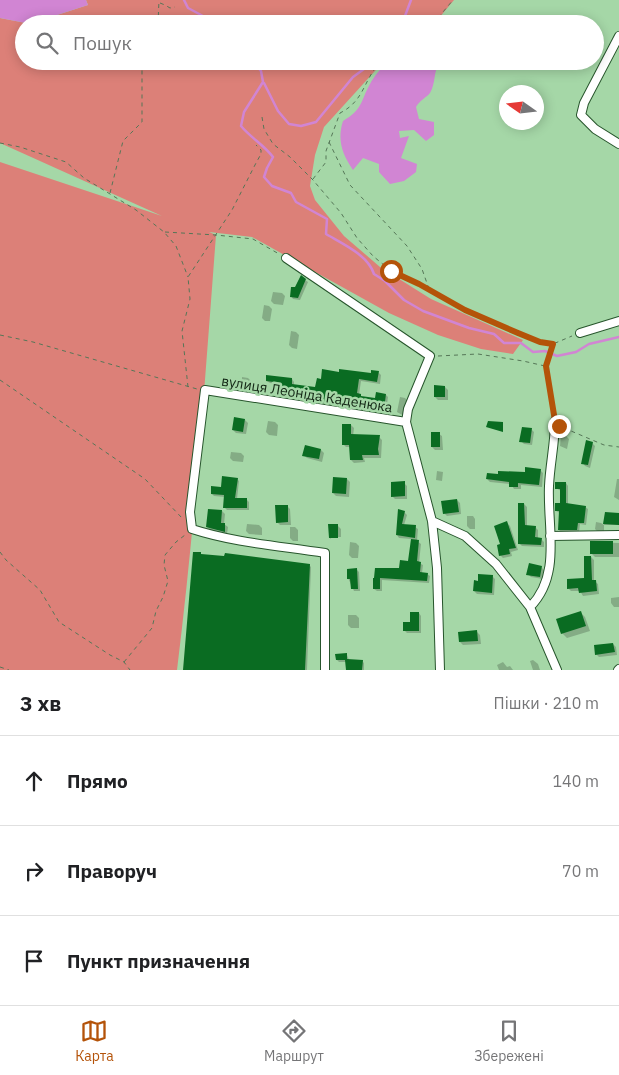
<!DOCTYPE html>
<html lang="uk">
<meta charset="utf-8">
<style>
:root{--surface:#fff;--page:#f2f2f2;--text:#202124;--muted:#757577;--line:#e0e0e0;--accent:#b45309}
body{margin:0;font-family:"IBM Plex Sans",sans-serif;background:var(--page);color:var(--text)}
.compass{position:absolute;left:499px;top:85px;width:45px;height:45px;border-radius:50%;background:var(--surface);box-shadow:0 2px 12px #0003;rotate:284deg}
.stop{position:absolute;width:15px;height:15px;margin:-11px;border:4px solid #b45309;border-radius:50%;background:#fff}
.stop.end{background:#b45309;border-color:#fff;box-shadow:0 1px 5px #0008}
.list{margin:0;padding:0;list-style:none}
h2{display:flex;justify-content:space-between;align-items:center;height:65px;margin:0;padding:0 20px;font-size:21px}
h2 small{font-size:16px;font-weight:400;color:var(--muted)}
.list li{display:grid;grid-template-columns:32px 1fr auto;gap:15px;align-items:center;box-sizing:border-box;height:90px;padding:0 20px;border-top:1px solid var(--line)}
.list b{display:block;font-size:19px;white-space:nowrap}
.list em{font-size:16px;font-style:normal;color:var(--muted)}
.icon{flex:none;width:28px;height:28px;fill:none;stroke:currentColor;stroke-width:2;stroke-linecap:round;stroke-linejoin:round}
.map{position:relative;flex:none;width:619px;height:670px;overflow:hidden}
.search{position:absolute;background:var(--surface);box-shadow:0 2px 12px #0003;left:15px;right:15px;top:15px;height:55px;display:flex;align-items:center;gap:12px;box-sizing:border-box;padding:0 18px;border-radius:28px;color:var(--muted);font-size:19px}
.sheet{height:335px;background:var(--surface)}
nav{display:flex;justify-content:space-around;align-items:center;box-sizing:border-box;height:70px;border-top:1px solid var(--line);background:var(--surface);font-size:14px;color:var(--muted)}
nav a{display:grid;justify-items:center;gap:2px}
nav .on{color:var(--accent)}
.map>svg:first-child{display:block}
.green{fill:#dc8078}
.water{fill:#d185d3}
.shadow{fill:#0003}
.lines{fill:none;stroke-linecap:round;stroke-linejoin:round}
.stream{stroke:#d185d3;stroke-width:2.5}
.building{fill:#0a6c22}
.street-casing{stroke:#27552c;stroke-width:10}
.path{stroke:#557657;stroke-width:1;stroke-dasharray:4 4;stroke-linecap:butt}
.street{stroke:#fff;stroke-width:8}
.route{stroke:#b45309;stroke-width:6}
.labels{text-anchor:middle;stroke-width:5;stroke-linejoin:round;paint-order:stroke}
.street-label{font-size:14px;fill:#122614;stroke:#a5d7a7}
</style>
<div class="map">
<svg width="619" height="670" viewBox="0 0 619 670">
<rect width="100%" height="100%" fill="#a5d7a7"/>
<path class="green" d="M 86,0 L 454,0 L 434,24 L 42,24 L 57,15 L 88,5 Z
M 0,18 L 31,24 L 24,24 L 24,61 L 384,61 L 324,127 L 315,155 L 310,186 L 315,200 L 344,236 L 380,267 L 431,299 L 523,340 L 513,354 L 481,349 L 438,335 L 389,313 L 252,237 L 209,232 L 216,235 C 205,380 195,525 177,670 L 0,670 L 0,162 L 162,216 L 0,143 Z"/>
<path class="water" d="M 0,0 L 86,0 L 88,5 L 57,15 L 42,24 L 31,24 L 0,18 Z
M 387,61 L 396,61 L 404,67 L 411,65 L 412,61 L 440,61 C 433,72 436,83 430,93 C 427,97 420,100 416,107 L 419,119 L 434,122 L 434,135 L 426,141 L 414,130 L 399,131 L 400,138 L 409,136 L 401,158 L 417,164 L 416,172 L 404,181 L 390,184 L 379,172 L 379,164 L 363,158 L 353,170 C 342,154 337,140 343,121 C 363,109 360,102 370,84 C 374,76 381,69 387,61 Z"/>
<path class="shadow" d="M 305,280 L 308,282 L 300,300 L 293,299 L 291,296 Z
M 273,292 L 282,293 L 285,296 L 283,305 L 274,304 L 271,301 Z
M 264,305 L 269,306 L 272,309 L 270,321 L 265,321 L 262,318 Z
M 291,331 L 296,332 L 299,335 L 297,349 L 292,348 L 289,345 Z
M 378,372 L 381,375 L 380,384 L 361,381 L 359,395 L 363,398 L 376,400 L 386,395 L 388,397 L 386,411 L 369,409 L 369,412 L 315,402 L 315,403 L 302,401 L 299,397 L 284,395 L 281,392 L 282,385 L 270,383 L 267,381 L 292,379 L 294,382 L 294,385 L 317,388 L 322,380 L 340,374 L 372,374 Z
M 242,377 L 248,378 L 251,381 L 251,390 L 245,389 L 242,386 Z
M 445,387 L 448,390 L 448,400 L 438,400 L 435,397 Z
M 400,397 L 405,398 L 408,401 L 404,416 L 397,412 Z
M 245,420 L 248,423 L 246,434 L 236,433 L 233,430 Z
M 268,421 L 275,422 L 278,425 L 277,436 L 269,435 L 266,432 Z
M 351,425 L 354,428 L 353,436 L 379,437 L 382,440 L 381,458 L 364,458 L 365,462 L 354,463 L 351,460 L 351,447 L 346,447 L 343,444 Z
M 531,429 L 534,432 L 532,445 L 524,444 L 521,441 Z
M 439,434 L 442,436 L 443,450 L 435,450 L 432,447 Z
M 561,435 L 566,436 L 569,439 L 567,449 L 560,446 Z
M 592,443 L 595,446 L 590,468 L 585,466 L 583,463 Z
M 321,450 L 324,453 L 322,462 L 307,458 L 304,455 Z
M 231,452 L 241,453 L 244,456 L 243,462 L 233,461 L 230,458 Z
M 540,470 L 543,473 L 542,487 L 521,485 L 521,489 L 514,489 L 511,484 L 490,482 L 487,479 L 499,475 L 526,473 Z
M 437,471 L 443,472 L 442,481 L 436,480 Z
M 237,479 L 239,481 L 237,499 L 246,499 L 249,502 L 249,510 L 227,510 L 225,508 L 225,497 L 214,496 L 212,494 Z
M 347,479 L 350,482 L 349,497 L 336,496 L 333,493 Z
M 617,479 L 619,479 L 619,500 L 614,497 Z
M 404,483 L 407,486 L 407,499 L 395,499 L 392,496 Z
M 566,483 L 568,486 L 568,505 L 585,507 L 588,509 L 586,525 L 580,524 L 579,532 L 561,532 L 559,530 L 560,513 L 556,511 L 561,505 L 561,491 L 556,488 Z
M 457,500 L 460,503 L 461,514 L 447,516 L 444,513 Z
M 524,504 L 527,507 L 527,526 L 535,527 L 538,530 L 538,539 L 541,539 L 544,542 L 544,547 L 522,546 L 519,543 Z
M 287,506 L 290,509 L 291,525 L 280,525 L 277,522 Z
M 222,511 L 225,514 L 224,524 L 228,527 L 227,534 L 210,530 L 207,527 Z
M 404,512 L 407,515 L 404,525 L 415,527 L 418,529 L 417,541 L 421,544 L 419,563 L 423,565 L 422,573 L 427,574 L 430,576 L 429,583 L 382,580 L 382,591 L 377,591 L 374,589 L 376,577 L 400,570 L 409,562 L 412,539 L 399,538 L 397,535 Z
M 606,513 L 619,514 L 619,525 L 604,525 L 604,532 L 598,532 L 595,529 L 596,522 L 601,523 L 604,525 Z
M 467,516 L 473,516 L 475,519 L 475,529 L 470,529 L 467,526 Z
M 507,523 L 510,526 L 518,550 L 511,552 L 512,556 L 503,558 L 500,555 Z
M 247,524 L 259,525 L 262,528 L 262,535 L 249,534 L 246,531 Z
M 338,526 L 341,529 L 341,537 L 331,537 L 331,539 L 330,538 Z
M 290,527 L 295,527 L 298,530 L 298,541 L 293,541 L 290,538 Z
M 350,542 L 356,543 L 359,546 L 358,558 L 352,558 L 349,555 Z
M 592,542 L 619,543 L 619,557 L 595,557 L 591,553 Z
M 203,556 L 309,565 L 311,567 L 307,670 L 184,670 Z
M 591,557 L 594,560 L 594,581 L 598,584 L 599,594 L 583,596 L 580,591 L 571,591 L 568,588 L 586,579 Z
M 541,567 L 544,570 L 543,579 L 531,577 L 528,574 Z
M 357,570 L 359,572 L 360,591 L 354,591 L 348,578 Z
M 492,576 L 495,579 L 494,595 L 477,594 L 474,591 Z
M 619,597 L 619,607 L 614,607 L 611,603 L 611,598 Z
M 580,612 L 585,617 L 590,631 L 567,638 L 562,633 Z
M 419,613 L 421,616 L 421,633 L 407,633 L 404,630 Z
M 348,615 L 356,615 L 359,618 L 359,628 L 351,628 L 348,625 Z
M 477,632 L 480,635 L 481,644 L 463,645 L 460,642 Z
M 613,644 L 616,647 L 617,655 L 599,657 L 596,654 Z
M 347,655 L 349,660 L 362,661 L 364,663 L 364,670 L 347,670 L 347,662 L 339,662 L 337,660 Z
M 533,660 L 538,664 L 540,670 L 533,670 L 530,661 Z
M 503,662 L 507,667 L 510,666 L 513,670 L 499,670 L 497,665 Z"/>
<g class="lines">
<path class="stream" d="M 184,0 L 188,8 L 218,24
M 402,24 L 411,0
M 252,61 L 261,71 L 263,82 L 244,112 L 241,126 C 251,138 264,145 273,157 L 267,168 L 264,177 L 272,186 L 291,193 L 296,202 L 327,219 L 326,234 C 343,244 368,255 374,274 L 385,281 L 404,300 L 423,311 L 469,328 L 494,334 L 504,343 L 521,343 L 533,352 L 545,351 L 557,356 L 576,352 L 589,344 L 619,337
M 264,83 L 278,111 L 289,124 L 301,126 L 316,122 L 353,77 L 375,61"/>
</g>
<path class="building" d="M 301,275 L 306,279 L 298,298 L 290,297 L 291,287 L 295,287 Z
M 322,369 L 339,372 L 339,369 L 371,373 L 371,370 L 379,371 L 377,382 L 359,379 L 357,393 L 361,394 L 361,396 L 375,398 L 376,392 L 386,394 L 384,409 L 367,407 L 366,410 L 332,405 L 332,403 L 298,399 L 298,395 L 280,393 L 281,383 L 266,381 L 266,375 L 292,378 L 292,384 L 315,387 L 317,378 L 321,379 Z
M 434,385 L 445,386 L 445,397 L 434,397 Z
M 234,417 L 245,419 L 243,432 L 232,430 Z
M 488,421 L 503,422 L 503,432 L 486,427 Z
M 342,424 L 351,424 L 351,434 L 380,435 L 378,449 L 379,455 L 362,455 L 363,460 L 350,460 L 349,445 L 342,445 Z
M 522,427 L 532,428 L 530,443 L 519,442 Z
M 431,432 L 440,432 L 440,447 L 431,447 Z
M 586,440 L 593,442 L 588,465 L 581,464 Z
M 305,445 L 321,449 L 319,459 L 302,456 Z
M 525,467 L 541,469 L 539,485 L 518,483 L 518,487 L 509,487 L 509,482 L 486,479 L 487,473 L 498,474 L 498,471 L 525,472 Z
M 222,476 L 238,478 L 235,498 L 247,498 L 247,508 L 223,508 L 224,495 L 211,494 L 211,486 L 221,487 Z
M 333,477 L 347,478 L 346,494 L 332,493 Z
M 405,481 L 405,496 L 391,497 L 391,482 Z
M 555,482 L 566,482 L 566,503 L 586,506 L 584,523 L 578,523 L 577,530 L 558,530 L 559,511 L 555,511 L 555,503 L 560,503 L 560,489 L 555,489 Z
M 457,499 L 459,512 L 443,514 L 441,501 Z
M 518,503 L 524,503 L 525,525 L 536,526 L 535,537 L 542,538 L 541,545 L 518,544 Z
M 275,505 L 288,505 L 288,522 L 276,523 Z
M 208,509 L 222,510 L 221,523 L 225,523 L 225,532 L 206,527 Z
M 398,509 L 405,511 L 402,524 L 416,525 L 415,538 L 396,535 Z
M 605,512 L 619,513 L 619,525 L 603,524 Z
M 507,521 L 516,548 L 509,549 L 510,554 L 499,556 L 497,545 L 500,544 L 494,526 Z
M 328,524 L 338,524 L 338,538 L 329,538 Z
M 411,539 L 419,540 L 417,561 L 421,562 L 420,572 L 428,573 L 427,581 L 380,578 L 380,589 L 373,589 L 373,578 L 378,578 L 374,578 L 375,568 L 399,568 L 400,560 L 408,561 Z
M 590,541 L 613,541 L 613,554 L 590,554 Z
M 193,552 L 201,552 L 201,554 L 224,556 L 225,553 L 310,564 L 305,670 L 183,670 Z
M 584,556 L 591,556 L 592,580 L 596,580 L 597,591 L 579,593 L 578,588 L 567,589 L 567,579 L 584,578 Z
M 529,563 L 542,566 L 540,577 L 526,575 Z
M 357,568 L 358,589 L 351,589 L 350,579 L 347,579 L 347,569 Z
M 478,574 L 493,575 L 492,593 L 473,591 L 474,580 L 478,581 Z
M 581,611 L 586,626 L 561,634 L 556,619 Z
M 410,612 L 419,612 L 419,631 L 403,631 L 403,622 L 410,622 Z
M 477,630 L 478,641 L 459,642 L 458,632 Z
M 613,643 L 615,652 L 595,655 L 594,645 Z
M 347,653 L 347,659 L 363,660 L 362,670 L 346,670 L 345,660 L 336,660 L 335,654 Z"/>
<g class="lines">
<g class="street-casing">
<path id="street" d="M 619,36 L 584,103 L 581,115 L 595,129 L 619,144
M 286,258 L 430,356 L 408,409 L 406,422 L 432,521 L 437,568 L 440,670
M 580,333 L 619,321
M 432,521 L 465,536 L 496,564 L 530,607 L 557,670
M 550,536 L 619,535
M 530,607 C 562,575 547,527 549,486 C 550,464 555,443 555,421
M 325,670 L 325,553 C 281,546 235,543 192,529 L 190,512 L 205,390 L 406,422
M 618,670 L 619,669"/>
</g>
<path class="path" d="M 160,3 L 165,5 L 170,8 L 175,7
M 158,24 L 159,0
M 433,24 L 453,0
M 454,61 L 460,66
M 262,117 L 264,129 L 273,144 L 290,157 L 313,180 L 341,213 L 357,238 L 373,256 L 391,271 L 419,284 L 465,310 L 540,341 L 553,344 L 572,336
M 329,142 L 350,185 L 407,246 L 422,269 L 429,289
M 0,143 L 20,147 L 66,162 L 84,178 L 136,210 L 164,232 L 176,246 L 188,277
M 313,179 L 326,162 L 326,151 L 340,113 C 366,100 363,78 382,61
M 110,193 L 123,141 L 142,122 L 142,61
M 165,232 L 216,235 L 253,239 L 279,254
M 0,335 L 33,342 L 197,389
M 553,344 L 546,366 L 554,414
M 438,356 L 478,354 L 523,361 L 545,366
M 0,380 L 145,479 L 182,518
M 188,387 L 182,331 L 190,299 L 188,277 L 232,210 L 256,163 L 261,154 L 261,150 L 256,145
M 564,428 L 604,445 L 619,447
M 0,552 L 6,560 L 40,590 L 59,622 L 110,655 L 124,662 L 130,670
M 124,662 L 152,628 L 156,611 L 163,597 L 168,581 L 164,565 L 165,555 L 176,542 L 185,535
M 0,667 L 9,670"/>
<use href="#street" class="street"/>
</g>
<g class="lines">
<path class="route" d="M 391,271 L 419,284 L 465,310 L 518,333 L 540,342 L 553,344 L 546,366 L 555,421 L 559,426"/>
</g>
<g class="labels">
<g class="street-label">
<text transform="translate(307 394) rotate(9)" y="5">вулиця Леоніда Каденюка</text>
</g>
</g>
</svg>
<svg class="compass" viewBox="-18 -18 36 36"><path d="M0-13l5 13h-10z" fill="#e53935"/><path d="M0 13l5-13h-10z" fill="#757577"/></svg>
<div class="stop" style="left:391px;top:271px"></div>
<div class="stop end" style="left:559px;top:426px"></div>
<div class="search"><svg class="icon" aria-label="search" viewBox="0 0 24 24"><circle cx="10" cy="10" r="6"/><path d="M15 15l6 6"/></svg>Пошук</div>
</div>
<section class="sheet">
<h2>3 хв<small>Пішки · 210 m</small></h2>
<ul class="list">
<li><svg class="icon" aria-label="ahead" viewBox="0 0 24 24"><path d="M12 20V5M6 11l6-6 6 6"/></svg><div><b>Прямо</b></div><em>140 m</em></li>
<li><svg class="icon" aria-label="right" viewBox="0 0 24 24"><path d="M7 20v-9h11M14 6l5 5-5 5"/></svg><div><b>Праворуч</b></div><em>70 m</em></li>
<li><svg class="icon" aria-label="arrive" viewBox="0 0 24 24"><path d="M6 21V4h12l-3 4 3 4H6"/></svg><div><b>Пункт призначення</b></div></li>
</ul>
</section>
<nav>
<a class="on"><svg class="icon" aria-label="map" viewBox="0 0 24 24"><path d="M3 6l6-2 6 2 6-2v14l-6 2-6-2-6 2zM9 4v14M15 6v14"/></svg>Карта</a>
<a><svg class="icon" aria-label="directions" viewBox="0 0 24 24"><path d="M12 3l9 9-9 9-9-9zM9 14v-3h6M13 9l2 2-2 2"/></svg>Маршрут</a>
<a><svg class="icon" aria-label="saved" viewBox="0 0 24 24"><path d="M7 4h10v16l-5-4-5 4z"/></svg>Збережені</a>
</nav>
